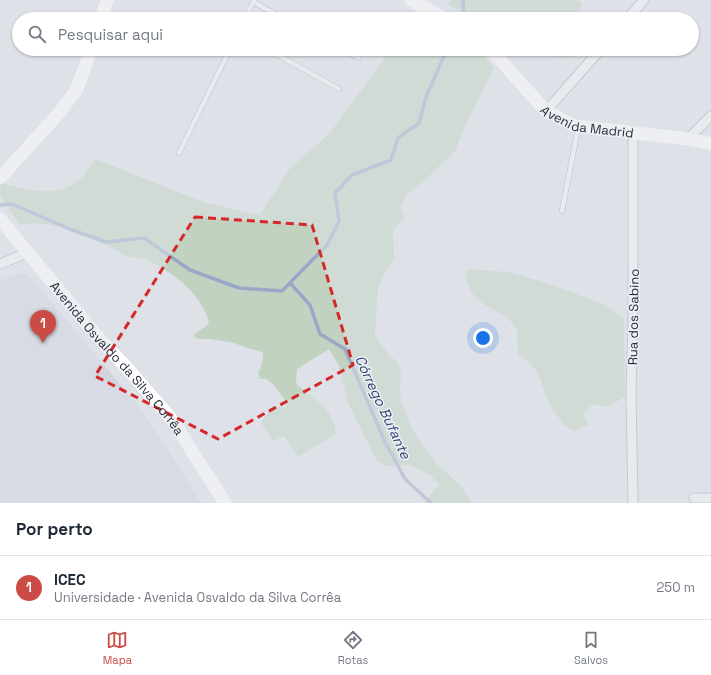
<!DOCTYPE html>
<html lang="pt">
<meta charset="utf-8">
<style>
:root{--surface:#fff;--page:#f2f2f3;--text:#1f2937;--muted:#747a83;--line:#e0e1e3;--accent:#cc4c45}
body{margin:0;font-family:"Space Grotesk",sans-serif;background:var(--page);color:var(--text)}
.you{position:absolute;left:483px;top:338px;width:14px;height:14px;margin:-10px;border:3px solid #fff;border-radius:50%;background:#1a73e8;box-shadow:0 0 0 6px #1a73e833}
.badge{display:grid;place-items:center;width:26px;height:26px;border-radius:50%;background:var(--accent);color:#fff;font-size:13px;font-weight:700}
.pin{position:absolute;translate:-50% -33px;filter:drop-shadow(0 1px 2px #0008)}
.pin::after{content:'';position:absolute;top:21px;width:14px;height:12px;background:inherit;clip-path:polygon(0 0,100% 0,50% 100%)}
.list{margin:0;padding:0;list-style:none}
h2{display:flex;justify-content:space-between;align-items:center;height:52px;margin:0;padding:0 16px;font-size:17px}
h2 small{font-size:13px;font-weight:400;color:var(--muted)}
.list li{display:grid;grid-template-columns:26px 1fr auto;gap:12px;align-items:center;box-sizing:border-box;height:64px;padding:0 16px;border-top:1px solid var(--line)}
.list b{display:block;font-size:15px;white-space:nowrap}
.list p{margin:0;font-size:13px;white-space:nowrap;color:var(--muted)}
.list em{font-size:13px;font-style:normal;color:var(--muted)}
.icon{flex:none;width:22px;height:22px;fill:none;stroke:currentColor;stroke-width:2;stroke-linecap:round;stroke-linejoin:round}
.map{position:relative;flex:none;width:711px;height:503px;overflow:hidden}
.search{position:absolute;background:var(--surface);box-shadow:0 1px 3px #0004;left:12px;right:12px;top:12px;height:44px;display:flex;align-items:center;gap:10px;box-sizing:border-box;padding:0 14px;border-radius:22px;color:var(--muted);font-size:15px}
.sheet{height:116px;background:var(--surface)}
nav{display:flex;justify-content:space-around;align-items:center;box-sizing:border-box;height:56px;border-top:1px solid var(--line);background:var(--surface);font-size:11px;color:var(--muted)}
nav a{display:grid;justify-items:center;gap:2px}
nav .on{color:var(--accent)}
.map>svg:first-child{display:block}
.built{fill:#d1d3dd}
.green{fill:#c1d2c0}
.lines{fill:none;stroke-linecap:round;stroke-linejoin:round}
.stream{stroke:#9aa8c8;stroke-width:3.5}
.lane-casing{stroke:#a8abb5;stroke-width:6}
.street-casing{stroke:#a8abb5;stroke-width:11}
.lane{stroke:#f2f3f7;stroke-width:4.5}
.street{stroke:#f2f3f7;stroke-width:9}
.secondary{stroke:#fff;stroke-width:13}
.marked{fill:none;stroke:#d62828;stroke-width:3;stroke-dasharray:8 5;stroke-linejoin:round}
.labels{text-anchor:middle;stroke-width:3;stroke-linejoin:round;paint-order:stroke}
.street-label{font-size:13px;fill:#282c3f;stroke:#eff0f6}
.water-label{font-size:14px;font-style:italic;fill:#334372;stroke:#eff0f6}
</style>
<div class="map">
<svg width="711" height="503" viewBox="0 0 711 503">
<rect width="100%" height="100%" fill="#dfe1e8"/>
<path class="built" d="M 19,273 L 28,274 L 138,406 L 165,444 L 201,503 L 0,503 L 0,280 Z"/>
<path class="green" d="M 450,0 L 576,0 L 582,3 L 578,13 L 555,15 L 553,19 L 473,19 L 448,5 Z
M 408,10 L 426,19 L 404,19 Z
M 391,49 L 478,49 L 494,68 L 467,121 L 455,151 L 421,184 L 405,196 L 401,208 L 405,219 L 393,229 L 394,260 L 384,274 L 378,288 L 375,335 L 388,354 L 396,361 L 401,372 L 400,388 L 401,401 L 410,424 L 421,443 L 438,465 L 462,487 L 471,503 L 423,503 L 439,485 L 431,476 L 410,465 L 387,466 L 377,461 L 348,403 L 339,366 L 329,349 L 297,369 L 296,384 C 314,399 334,408 336,434 L 298,457 L 284,436 L 273,441 L 261,423 L 273,406 L 286,408 L 286,401 L 273,384 L 266,379 L 260,379 L 258,373 L 262,364 L 263,353 L 260,351 L 250,349 L 231,342 L 208,339 L 198,339 L 193,336 C 198,330 204,329 209,323 C 204,296 169,268 144,259 C 138,257 132,258 126,256 C 121,254 117,250 113,248 C 82,236 55,218 20,225 L 0,196 L 0,187 L 2,183 C 29,190 60,200 82,177 C 87,172 91,165 95,159 L 206,203 L 260,215 L 290,168 L 330,133 Z
M 549,49 L 585,49 L 582,54 L 566,58 L 552,54 Z
M 468,269 L 507,272 L 544,282 L 603,304 L 624,318 L 625,397 L 607,407 L 593,404 L 583,414 L 589,425 L 575,431 L 564,425 L 549,404 L 538,373 L 529,362 L 518,354 L 517,329 L 508,318 L 483,304 L 474,296 L 465,280 Z"/>
<g class="lines">
<path class="stream" d="M 463,0 L 464,19
M 0,205 L 12,204 L 72,230 L 107,242 L 144,238 L 190,270 L 239,288 L 282,291 L 327,245 L 339,221 L 335,193 L 352,175 L 391,160 L 398,138 L 419,123 L 426,97 L 447,49
M 290,283 L 310,305 L 320,334 L 345,349 L 385,442 L 405,479 L 431,503"/>
<g class="lane-casing">
<path id="lane" d="M 253,2 L 285,19
M 245,19 L 254,0
M 267,49 L 339,89
M 342,49 L 359,58
M 179,153 L 230,49
M 562,211 L 578,128"/>
</g>
<g class="street-casing">
<path id="street" d="M 627,19 L 644,0
M 546,111 L 601,49
M 688,139 L 711,116
M 0,264 L 27,253
M 694,498 L 711,498
M 633,503 L 631,395 L 633,318 L 633,132"/>
</g>
<use href="#lane" class="lane"/>
<use href="#street" class="street"/>
<g class="secondary">
<path d="M 411,0 L 445,19"/>
<path d="M 101,19 L 107,0"/>
<path id="s1" d="M 490,49 L 546,111 L 575,126 L 688,139 L 711,144"/>
<path d="M 0,178 L 60,112 L 77,89 L 91,49"/>
<path id="s2" d="M 0,219 L 96,335 L 128,369 L 173,421 L 225,503"/>
</g>
</g>
<path d="M0 0H711V503H0ZM 195,217 L 312,225 L 353,365 L 218,439 L 95,376 Z" fill="#dfe1e8" fill-opacity=".55" fill-rule="evenodd"/>
<path class="marked" d="M 195,217 L 312,225 L 353,365 L 218,439 L 95,376 Z"/>
<g class="labels">
<g class="street-label">
<text dy="5" stroke="none"><textPath href="#s1" startOffset="127">Avenida Madrid</textPath></text>
<text transform="translate(633 317) rotate(-89)" y="5">Rua dos Sabino</text>
<text dy="5" stroke="none"><textPath href="#s2" startOffset="182">Avenida Osvaldo da Silva Corrêa</textPath></text>
</g>
<g class="water-label">
<text transform="translate(383 407) rotate(65)" y="5">Córrego Bufante</text>
</g>
</g>
</svg>
<div class="you"></div>
<div class="pin badge" style="left:43px;top:343px">1</div>
<div class="search"><svg class="icon" aria-label="search" viewBox="0 0 24 24"><circle cx="10" cy="10" r="6"/><path d="M15 15l6 6"/></svg>Pesquisar aqui</div>
</div>
<section class="sheet">
<h2>Por perto<small></small></h2>
<ul class="list">
<li><span class="badge">1</span><div><b>ICEC</b><p>Universidade · Avenida Osvaldo da Silva Corrêa</p></div><em>250 m</em></li>
</ul>
</section>
<nav>
<a class="on"><svg class="icon" aria-label="map" viewBox="0 0 24 24"><path d="M3 6l6-2 6 2 6-2v14l-6 2-6-2-6 2zM9 4v14M15 6v14"/></svg>Mapa</a>
<a><svg class="icon" aria-label="directions" viewBox="0 0 24 24"><path d="M12 3l9 9-9 9-9-9zM9 14v-3h6M13 9l2 2-2 2"/></svg>Rotas</a>
<a><svg class="icon" aria-label="saved" viewBox="0 0 24 24"><path d="M7 4h10v16l-5-4-5 4z"/></svg>Salvos</a>
</nav>
